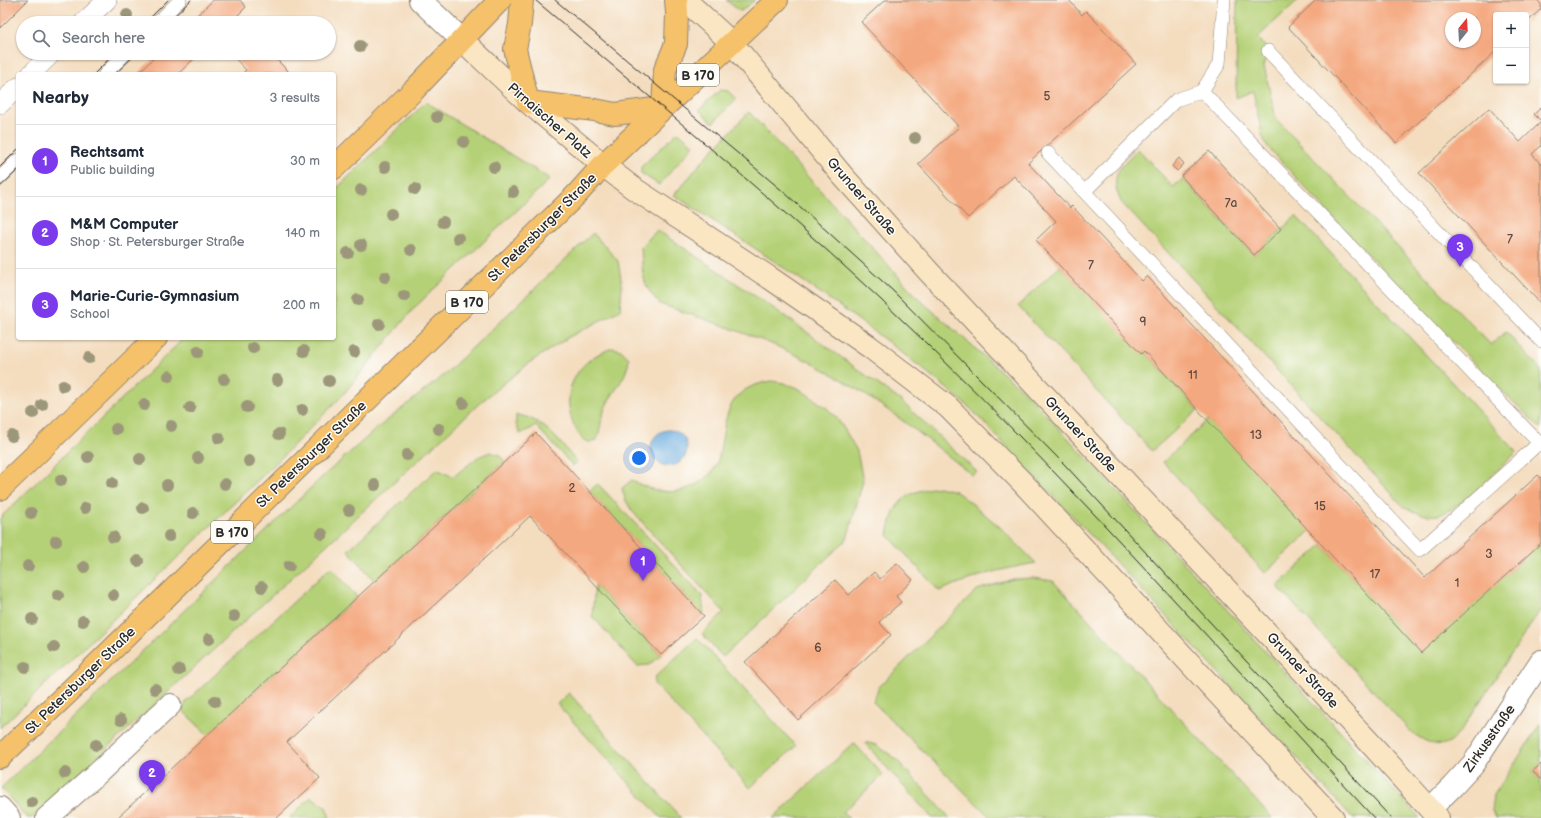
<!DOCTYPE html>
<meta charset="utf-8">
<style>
:root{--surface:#fff;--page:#f6f6f7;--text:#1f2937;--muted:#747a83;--line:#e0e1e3;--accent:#7c3aed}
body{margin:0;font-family:"Balsamiq Sans",sans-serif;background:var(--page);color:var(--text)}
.controls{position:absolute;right:12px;top:12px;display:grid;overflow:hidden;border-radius:4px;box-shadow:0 1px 3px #0004}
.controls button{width:36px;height:36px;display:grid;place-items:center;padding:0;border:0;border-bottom:1px solid var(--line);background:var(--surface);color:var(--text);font:20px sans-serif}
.compass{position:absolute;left:1445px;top:12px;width:36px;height:36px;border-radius:50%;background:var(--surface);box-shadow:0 1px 3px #0004;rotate:18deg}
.you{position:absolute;left:639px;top:458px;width:14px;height:14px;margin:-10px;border:3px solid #fff;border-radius:50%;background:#1a73e8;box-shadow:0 0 0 6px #1a73e833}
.badge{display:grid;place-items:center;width:26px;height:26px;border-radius:50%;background:var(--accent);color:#fff;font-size:13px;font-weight:700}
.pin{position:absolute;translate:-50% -33px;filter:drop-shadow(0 1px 2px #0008)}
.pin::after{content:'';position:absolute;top:21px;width:14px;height:12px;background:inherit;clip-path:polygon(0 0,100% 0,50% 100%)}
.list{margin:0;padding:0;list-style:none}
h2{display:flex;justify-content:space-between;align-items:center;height:52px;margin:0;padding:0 16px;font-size:17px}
h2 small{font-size:13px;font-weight:400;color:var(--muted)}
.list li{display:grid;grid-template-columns:26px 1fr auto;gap:12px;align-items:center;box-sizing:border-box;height:72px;padding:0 16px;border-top:1px solid var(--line)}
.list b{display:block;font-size:15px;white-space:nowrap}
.list p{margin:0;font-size:13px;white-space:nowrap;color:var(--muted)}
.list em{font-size:13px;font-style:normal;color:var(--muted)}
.icon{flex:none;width:22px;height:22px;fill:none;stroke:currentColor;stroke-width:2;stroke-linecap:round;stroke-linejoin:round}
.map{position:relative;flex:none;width:1541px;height:818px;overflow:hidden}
.search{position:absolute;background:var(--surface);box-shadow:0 1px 3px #0004;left:16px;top:16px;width:320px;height:44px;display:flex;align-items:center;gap:10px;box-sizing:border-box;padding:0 14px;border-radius:22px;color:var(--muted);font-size:15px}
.panel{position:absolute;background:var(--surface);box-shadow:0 1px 3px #0004;left:16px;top:72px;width:320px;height:268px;border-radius:4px}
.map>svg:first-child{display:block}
.green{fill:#b5d177;stroke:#707e51}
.water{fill:#6cade0;stroke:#4c6c86}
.building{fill:#f4a87f;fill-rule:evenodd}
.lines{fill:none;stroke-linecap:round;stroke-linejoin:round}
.service-casing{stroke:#908475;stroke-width:14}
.pedestrian-casing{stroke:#908475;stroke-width:20}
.minor-casing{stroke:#908475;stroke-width:24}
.tertiary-casing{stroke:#908475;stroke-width:24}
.secondary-casing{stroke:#908475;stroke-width:24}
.primary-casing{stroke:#908475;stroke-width:24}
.service{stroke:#fff;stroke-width:13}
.pedestrian{stroke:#fff;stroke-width:19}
.minor{stroke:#fff;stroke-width:22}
.tertiary{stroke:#fff;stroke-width:22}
.secondary{stroke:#fbe6c4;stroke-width:22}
.primary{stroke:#f5c16b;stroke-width:22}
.tram{stroke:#2b2b2b;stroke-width:1}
.tree{fill:#9c977a}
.labels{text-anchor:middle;stroke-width:3;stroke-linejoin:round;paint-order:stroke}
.number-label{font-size:12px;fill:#5d4a40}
.shield{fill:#fdfcf7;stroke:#6a6a68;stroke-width:1}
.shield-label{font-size:13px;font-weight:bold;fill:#2b2b2b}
.street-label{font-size:14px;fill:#2b2b2b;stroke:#fdfcf7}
</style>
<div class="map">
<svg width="1541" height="818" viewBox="0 0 1541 818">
<rect width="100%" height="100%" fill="#fdfcf7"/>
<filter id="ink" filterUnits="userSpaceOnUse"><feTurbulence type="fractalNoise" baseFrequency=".025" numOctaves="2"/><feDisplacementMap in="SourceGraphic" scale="8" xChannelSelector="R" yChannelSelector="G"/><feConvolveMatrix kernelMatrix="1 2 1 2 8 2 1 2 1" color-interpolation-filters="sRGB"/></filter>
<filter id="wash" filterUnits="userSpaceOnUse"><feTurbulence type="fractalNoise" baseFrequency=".012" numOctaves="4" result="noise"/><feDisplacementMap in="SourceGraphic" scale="16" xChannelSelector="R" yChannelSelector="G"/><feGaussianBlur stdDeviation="0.9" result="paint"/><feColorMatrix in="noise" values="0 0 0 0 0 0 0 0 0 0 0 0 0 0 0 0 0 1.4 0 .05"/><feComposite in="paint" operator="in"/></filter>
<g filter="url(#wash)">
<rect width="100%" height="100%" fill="#f4ddbf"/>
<path class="green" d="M 726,0 L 755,0 L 741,11 L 738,10 Z
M 1237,0 L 1298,0 L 1258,37 L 1268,51 L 1264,66 L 1276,119 L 1491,345 L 1506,332 L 1541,370 L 1541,429 C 1447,337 1355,243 1267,146 L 1262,135 L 1253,91 L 1236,98 Z
M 720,90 L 728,91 L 736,99 L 713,123 L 699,110 Z
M 426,102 L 550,179 L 414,308 L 341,397 L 277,462 L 0,728 L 0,518 L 184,338 L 334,338 L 334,191 Z
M 749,112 L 918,298 L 1029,396 L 1420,818 L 1353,818 L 1114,560 L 971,409 C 879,329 776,262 674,195 L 707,156 Z
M 678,132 L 694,145 L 659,185 L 641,173 L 641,167 Z
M 1138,149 L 1173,187 L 1183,179 L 1254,255 L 1296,216 L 1517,452 C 1499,468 1460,510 1438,515 C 1425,517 1414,512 1403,506 L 1121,202 C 1109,175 1119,167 1138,149 Z
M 657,230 L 782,314 L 901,401 L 977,472 L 972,475 C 917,430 860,386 796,355 C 752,334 706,320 660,304 C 640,283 643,273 641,247 Z
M 593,233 L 618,261 L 622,285 L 620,310 L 569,337 L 532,361 L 482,401 L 32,818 L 27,818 L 1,788 L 321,478 L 375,430 L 444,375 Z
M 1060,266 L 1144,351 L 1198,410 L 1152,451 L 1018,306 Z
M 613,348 L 621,350 L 629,358 C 628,380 609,393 603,414 C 600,423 601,432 596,441 L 589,442 L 583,440 C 555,404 570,361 613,348 Z
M 772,381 L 783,383 L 798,388 L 827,408 L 836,417 L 845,430 L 857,451 L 863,481 L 847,539 L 723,657 L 702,634 L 724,612 L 632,511 L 625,499 L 622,488 L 632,480 C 655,494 681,497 703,480 C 708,476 713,472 715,467 C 720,458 720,449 722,440 C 727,405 734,387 772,381 Z
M 516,415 C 543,417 560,443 577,462 L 573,466 L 536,426 L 520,434 L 516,424 Z
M 1208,420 L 1310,531 L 1265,573 L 1163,462 Z
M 490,452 L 499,455 L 505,461 L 375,581 L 348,550 L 437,469 L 453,477 L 478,457 Z
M 598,484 L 702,595 L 704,616 L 589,491 Z
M 939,487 L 955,491 L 970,502 L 1001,528 L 1036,563 C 1000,569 973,577 939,591 L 888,535 C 894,501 903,492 939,487 Z
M 1541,543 L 1541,609 L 1460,732 C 1444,753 1429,744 1411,732 L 1277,586 L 1322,545 L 1421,652 Z
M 331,567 L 357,597 L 208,735 L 182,710 L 187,701 Z
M 1034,578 L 1053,581 L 1272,818 L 991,818 L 873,702 L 879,687 L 977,590 L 1013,579 Z
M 595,585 L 661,655 L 649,665 L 637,666 L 592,616 Z
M 697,638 L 796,746 L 750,788 L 654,684 L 655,677 Z
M 569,693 L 681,818 L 661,818 L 557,704 Z
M 1541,723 L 1541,764 L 1533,771 L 1541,780 L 1541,818 L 1495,818 L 1492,811 L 1494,795 Z
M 864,742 L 876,745 L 895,758 L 950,818 L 932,818 Z
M 854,743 L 883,775 L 843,812 L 849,818 L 773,818 Z
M 311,797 L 326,807 L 330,818 L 289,818 Z"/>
<path class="water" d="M651 448a18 18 0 1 1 36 0a18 18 0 1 1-36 0Z"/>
<g id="blocks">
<path class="building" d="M 0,0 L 28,0 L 0,28 Z
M 213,0 L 240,0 L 246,7 L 235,18 L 241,23 L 189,23 Z
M 885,0 L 1069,0 L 1082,15 L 1086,11 L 1136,64 L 1028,163 L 1070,208 L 1072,206 L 1142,281 L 1147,276 L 1425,578 L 1538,475 L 1541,478 L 1541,543 L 1421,653 L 1144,351 L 1141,354 L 1036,240 L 1056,221 L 1014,176 L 968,218 L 918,164 L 959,127 L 861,22 Z
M 1316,0 L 1537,0 L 1541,4 L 1541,9 L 1526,23 L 1526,15 L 1496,15 L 1496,51 L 1396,143 L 1288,27 ZM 1451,18 L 1475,18 L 1475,42 L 1451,42 Z
M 159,53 L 200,53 L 178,74 L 137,74 Z
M 230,53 L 270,53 L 289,72 L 287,74 L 242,74 L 246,70 Z
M 1489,108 L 1520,142 L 1541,122 L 1541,146 L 1532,154 L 1541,164 L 1541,304 L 1419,173 Z
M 1541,108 L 1541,121 L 1534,114 Z
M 1209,151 L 1281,229 L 1254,255 L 1181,176 Z
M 1179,158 L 1184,164 L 1177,171 L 1172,166 Z
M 536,433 L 704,616 L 661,655 L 530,516 L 287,742 L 320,778 L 277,818 L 117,818 Z
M 897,563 L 913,580 L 896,596 L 901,602 L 879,622 L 891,635 L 798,720 L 745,662 L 835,580 L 849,595 L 874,572 L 880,579 Z
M 1541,764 L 1541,780 L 1533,771 Z"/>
</g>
</g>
<g filter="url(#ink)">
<use href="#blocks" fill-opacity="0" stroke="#908475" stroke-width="1"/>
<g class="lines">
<g class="service-casing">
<path id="service" d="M 157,23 L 180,0
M 1268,51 L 1541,341
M 105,74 L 126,53
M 1202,91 L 1541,445
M 1048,153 L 1420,550 L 1539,443
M 0,178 L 18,160
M 1085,191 L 1176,100 L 1202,91 L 1219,64 L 1224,0"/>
</g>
<g class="pedestrian-casing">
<path id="pedestrian" d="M 83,23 L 107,0
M 31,74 L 52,53
M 0,104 L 18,87"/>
</g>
<g class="minor-casing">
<path id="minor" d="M 0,808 L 9,818
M 1430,809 L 1453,786 L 1473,764 L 1541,661
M 47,818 L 98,773 L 170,705"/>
</g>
<g class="tertiary-casing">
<path id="tertiary" d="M 420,0 L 462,40"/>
</g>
<g class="secondary-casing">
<path id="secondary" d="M 685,0 L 732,43 L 842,175 L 929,272 L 1370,743 L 1438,818
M 462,40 L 528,102 L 603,165 L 633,188 L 770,278 L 870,347 L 948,407 L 1023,483 L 1333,818"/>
</g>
<g class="primary-casing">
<path id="primary" d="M 522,0 L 520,24 L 515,49 L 528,102 L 595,110 L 615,114 L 663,108
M 663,108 L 665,70 L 676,44 L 677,13 L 676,0
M 334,168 L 414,90 L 500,0
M 0,489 L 156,338
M 0,757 L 73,688 L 578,193 L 603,165 L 777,0"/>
</g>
<use href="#service" class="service"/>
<use href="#pedestrian" class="pedestrian"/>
<use href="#minor" class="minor"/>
<use href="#tertiary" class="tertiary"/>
<use href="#secondary" class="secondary"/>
<use href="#primary" class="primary"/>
<path class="tram" d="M 535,0 C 667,112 801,221 925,342 C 1082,494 1226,658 1374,818
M 555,0 L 785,193 L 892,290 L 1065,465 L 1391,818
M 145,23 L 168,0
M 167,23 L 191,0
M 94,74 L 115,53
M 115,74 L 137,53
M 0,167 L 18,149
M 0,187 L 18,170"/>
</g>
<g class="tree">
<circle cx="127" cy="15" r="6"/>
<circle cx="360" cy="46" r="6"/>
<circle cx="437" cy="117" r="6"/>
<circle cx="915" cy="138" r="6"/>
<circle cx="464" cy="142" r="6"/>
<circle cx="385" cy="167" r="6"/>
<circle cx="494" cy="167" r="6"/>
<circle cx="415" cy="189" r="6"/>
<circle cx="361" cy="190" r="6"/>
<circle cx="513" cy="192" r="6"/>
<circle cx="391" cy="214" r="6"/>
<circle cx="443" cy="222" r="6"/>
<circle cx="458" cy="238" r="6"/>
<circle cx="361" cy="245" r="6"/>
<circle cx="411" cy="250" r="6"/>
<circle cx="348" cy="253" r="6"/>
<circle cx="385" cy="277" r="6"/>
<circle cx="404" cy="296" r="6"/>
<circle cx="358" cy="300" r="6"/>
<circle cx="379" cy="324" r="6"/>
<circle cx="253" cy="348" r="6"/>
<circle cx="304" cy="351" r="6"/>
<circle cx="198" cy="352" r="6"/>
<circle cx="354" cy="352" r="6"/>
<circle cx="89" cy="358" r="6"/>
<circle cx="169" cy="376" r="6"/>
<circle cx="224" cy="379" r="6"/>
<circle cx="277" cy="380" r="6"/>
<circle cx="329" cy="381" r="6"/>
<circle cx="63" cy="386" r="6"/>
<circle cx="463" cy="403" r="6"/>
<circle cx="42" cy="405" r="6"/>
<circle cx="144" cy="405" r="6"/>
<circle cx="247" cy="407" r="6"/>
<circle cx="190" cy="408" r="6"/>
<circle cx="302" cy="410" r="6"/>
<circle cx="33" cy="413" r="6"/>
<circle cx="171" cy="426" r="6"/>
<circle cx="116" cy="429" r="6"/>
<circle cx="439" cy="429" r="6"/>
<circle cx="279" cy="434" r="6"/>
<circle cx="12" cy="436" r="6"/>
<circle cx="219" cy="438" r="6"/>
<circle cx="407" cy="455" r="6"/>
<circle cx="88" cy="457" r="6"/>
<circle cx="198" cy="458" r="6"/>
<circle cx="140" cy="459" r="6"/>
<circle cx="249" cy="461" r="6"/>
<circle cx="61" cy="480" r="6"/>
<circle cx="112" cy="483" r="6"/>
<circle cx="225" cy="484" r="6"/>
<circle cx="167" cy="485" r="6"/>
<circle cx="375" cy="485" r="6"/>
<circle cx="85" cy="508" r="6"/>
<circle cx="143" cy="508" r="6"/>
<circle cx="349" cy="510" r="6"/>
<circle cx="31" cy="513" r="6"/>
<circle cx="193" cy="513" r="6"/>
<circle cx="322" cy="534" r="6"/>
<circle cx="169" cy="536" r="6"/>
<circle cx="113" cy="537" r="6"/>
<circle cx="56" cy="541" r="6"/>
<circle cx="138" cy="561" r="6"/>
<circle cx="28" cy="566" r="6"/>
<circle cx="289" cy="566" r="6"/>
<circle cx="84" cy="567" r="6"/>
<circle cx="262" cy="587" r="6"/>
<circle cx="58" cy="595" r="6"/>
<circle cx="113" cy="595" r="6"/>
<circle cx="234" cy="616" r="6"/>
<circle cx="32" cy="619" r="6"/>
<circle cx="83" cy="621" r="6"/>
<circle cx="209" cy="639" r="6"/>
<circle cx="54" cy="647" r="6"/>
<circle cx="25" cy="667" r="6"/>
<circle cx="179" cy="670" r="6"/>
<circle cx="155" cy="689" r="6"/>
<circle cx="215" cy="701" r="6"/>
<circle cx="121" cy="720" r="6"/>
<circle cx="96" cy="745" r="6"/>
<circle cx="65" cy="773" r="6"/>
<circle cx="32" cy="802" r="6"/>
</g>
</g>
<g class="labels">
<g class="number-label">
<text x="1047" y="100">5</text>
<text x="1231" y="207">7a</text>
<text x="1510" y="243">7</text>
<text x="1091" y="269">7</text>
<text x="1143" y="326">9</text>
<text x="1193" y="379">11</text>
<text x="1256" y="439">13</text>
<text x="572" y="492">2</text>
<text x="1320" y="510">15</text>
<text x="1489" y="558">3</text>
<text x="1375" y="578">17</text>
<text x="1457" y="587">1</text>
<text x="818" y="652">6</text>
</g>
<g class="shield">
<rect x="677" y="64" width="42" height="22" rx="3"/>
<rect x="446" y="291" width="42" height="22" rx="3"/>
<rect x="211" y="521" width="42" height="22" rx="3"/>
</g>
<g class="shield-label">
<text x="698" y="80">B 170</text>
<text x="467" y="307">B 170</text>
<text x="232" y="537">B 170</text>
</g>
<g class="street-label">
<text transform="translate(550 120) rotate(41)" y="5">Pirnaischer Platz</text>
<text transform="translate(862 196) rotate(49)" y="5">Grunaer Straße</text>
<text transform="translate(542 227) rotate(-45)" y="5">St. Petersburger Straße</text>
<text transform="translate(1081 434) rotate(47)" y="5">Grunaer Straße</text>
<text transform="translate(311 454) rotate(-44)" y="5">St. Petersburger Straße</text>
<text transform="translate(1303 670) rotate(47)" y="5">Grunaer Straße</text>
<text transform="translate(80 680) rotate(-44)" y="5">St. Petersburger Straße</text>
<text transform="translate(1489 738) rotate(-55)" y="5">Zirkusstraße</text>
</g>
</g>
</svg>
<div class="controls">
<button>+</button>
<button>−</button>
</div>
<svg class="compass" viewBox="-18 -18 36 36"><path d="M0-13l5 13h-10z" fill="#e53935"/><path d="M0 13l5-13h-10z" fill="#747a83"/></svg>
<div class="you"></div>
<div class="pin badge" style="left:643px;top:581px">1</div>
<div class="pin badge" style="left:152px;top:793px">2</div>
<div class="pin badge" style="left:1460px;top:267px">3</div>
<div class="search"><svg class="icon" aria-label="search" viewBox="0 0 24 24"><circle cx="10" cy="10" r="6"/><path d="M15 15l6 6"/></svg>Search here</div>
<section class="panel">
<h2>Nearby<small>3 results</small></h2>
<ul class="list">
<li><span class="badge">1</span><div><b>Rechtsamt</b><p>Public building</p></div><em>30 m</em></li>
<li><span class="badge">2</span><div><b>M&amp;M Computer</b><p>Shop · St. Petersburger Straße</p></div><em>140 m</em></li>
<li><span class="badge">3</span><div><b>Marie-Curie-Gymnasium</b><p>School</p></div><em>200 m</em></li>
</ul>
</section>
</div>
